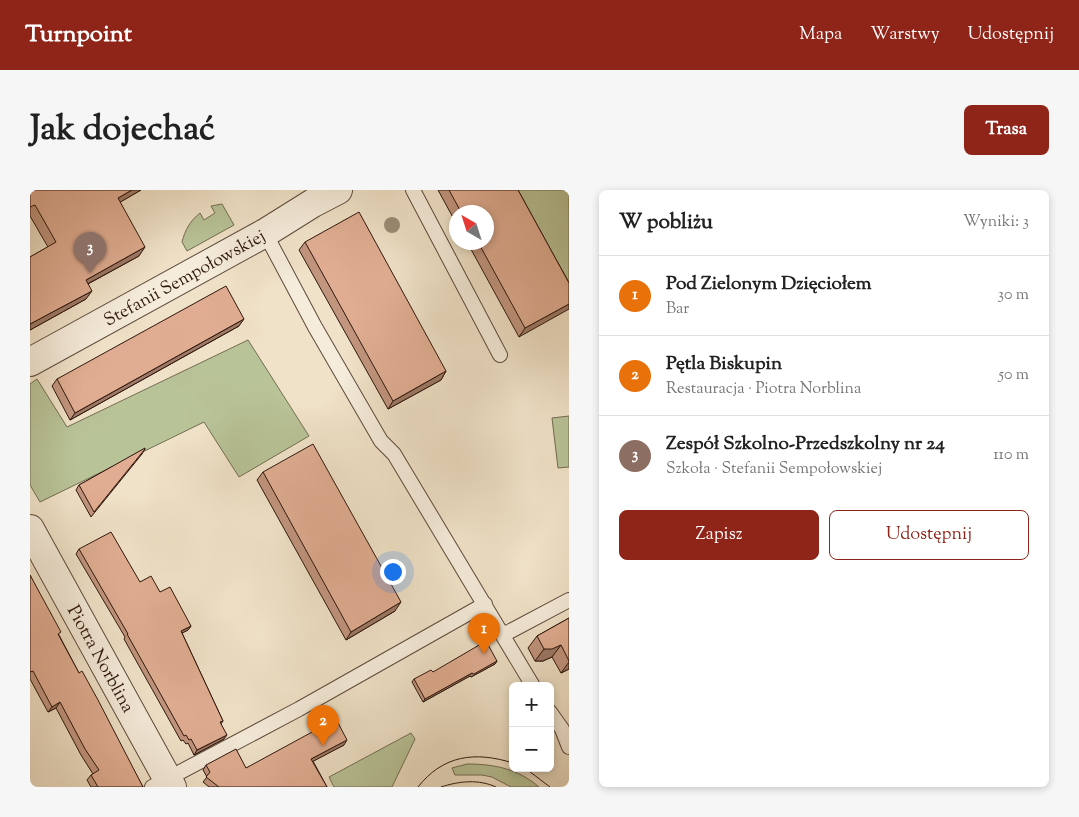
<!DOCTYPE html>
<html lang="pl">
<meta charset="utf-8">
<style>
:root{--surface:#fff;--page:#f6f6f6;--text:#222;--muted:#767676;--line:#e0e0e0;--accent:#8f2418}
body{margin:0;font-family:"Sorts Mill Goudy",serif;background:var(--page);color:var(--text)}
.controls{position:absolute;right:15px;bottom:15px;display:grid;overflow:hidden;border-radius:8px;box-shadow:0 2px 8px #0003}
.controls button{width:45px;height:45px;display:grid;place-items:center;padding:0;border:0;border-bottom:1px solid var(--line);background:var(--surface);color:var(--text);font:25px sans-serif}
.compass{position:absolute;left:419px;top:15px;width:45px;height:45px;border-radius:50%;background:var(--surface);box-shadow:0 2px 8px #0003;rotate:321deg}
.you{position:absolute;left:362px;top:381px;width:18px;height:18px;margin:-12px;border:4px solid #fff;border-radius:50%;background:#1a73e8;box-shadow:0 0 0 8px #1a73e833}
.badge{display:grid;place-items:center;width:32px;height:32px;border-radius:50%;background:var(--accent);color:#fff;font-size:16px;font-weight:700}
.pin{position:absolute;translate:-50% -41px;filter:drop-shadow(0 1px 2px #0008)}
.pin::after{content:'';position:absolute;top:26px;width:18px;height:15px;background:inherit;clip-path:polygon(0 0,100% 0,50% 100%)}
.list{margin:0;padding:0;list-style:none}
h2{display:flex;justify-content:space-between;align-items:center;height:65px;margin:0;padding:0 20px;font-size:21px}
h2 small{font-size:16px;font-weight:400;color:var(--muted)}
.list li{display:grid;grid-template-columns:32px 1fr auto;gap:15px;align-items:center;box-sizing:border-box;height:80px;padding:0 20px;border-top:1px solid var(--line)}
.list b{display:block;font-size:19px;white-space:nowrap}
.list p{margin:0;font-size:16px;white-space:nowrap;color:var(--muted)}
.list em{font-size:16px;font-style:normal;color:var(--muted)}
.actions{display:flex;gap:10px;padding:15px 20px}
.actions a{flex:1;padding:11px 0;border:1px solid var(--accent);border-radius:8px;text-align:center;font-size:18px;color:var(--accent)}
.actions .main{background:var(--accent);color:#fff}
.map{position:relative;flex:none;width:539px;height:597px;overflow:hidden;border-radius:8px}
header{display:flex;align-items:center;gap:30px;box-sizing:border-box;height:70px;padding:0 25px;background:var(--accent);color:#fff}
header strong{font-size:24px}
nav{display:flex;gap:28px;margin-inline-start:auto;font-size:18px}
.intro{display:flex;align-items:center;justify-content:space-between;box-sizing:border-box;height:120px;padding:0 30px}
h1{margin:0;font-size:35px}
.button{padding:12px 22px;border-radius:8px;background:var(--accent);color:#fff;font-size:18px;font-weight:700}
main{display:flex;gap:30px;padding:0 30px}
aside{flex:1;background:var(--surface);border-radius:8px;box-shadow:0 2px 8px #0003}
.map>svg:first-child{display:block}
.green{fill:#b8c397;stroke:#736c52}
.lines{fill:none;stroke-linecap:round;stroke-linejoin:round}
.lane-casing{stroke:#5e493c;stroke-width:16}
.street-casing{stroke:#5e493c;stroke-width:30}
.lane{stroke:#f5ecdb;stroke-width:14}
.street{stroke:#f5ecdb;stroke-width:28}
.tram{stroke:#2e160d;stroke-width:1}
.tree{fill:#9c8e78}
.wall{fill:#c1957e;stroke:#2e160d}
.shaded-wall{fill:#9d7966;stroke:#2e160d}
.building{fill:#e0ad92;stroke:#2e160d}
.labels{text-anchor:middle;stroke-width:4;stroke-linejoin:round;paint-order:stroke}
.street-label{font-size:18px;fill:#2e160d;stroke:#f5ecdb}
</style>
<header>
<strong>Turnpoint</strong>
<nav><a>Mapa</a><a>Warstwy</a><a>Udostępnij</a></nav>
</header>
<div class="intro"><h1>Jak dojechać</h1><a class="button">Trasa</a></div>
<main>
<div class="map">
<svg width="539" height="597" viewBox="0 0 539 597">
<rect width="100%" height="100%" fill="#f0e2c8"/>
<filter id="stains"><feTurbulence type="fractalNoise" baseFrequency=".004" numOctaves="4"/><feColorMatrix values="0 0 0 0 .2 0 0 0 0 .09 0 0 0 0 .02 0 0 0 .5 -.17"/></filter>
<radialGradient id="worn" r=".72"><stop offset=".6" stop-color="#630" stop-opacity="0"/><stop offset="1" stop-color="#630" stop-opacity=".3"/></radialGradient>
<path class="green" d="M 485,0 L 539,0 L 539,92 Z
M 192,14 L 204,35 L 157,61 L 152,52 C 155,40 160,31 170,23 L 174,30 L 185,23 L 181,16 Z
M 218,150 L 279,246 L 209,287 L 174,232 L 10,312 L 0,295 L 0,194 L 7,189 L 37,237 Z
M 539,226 L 539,277 L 528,278 L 522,228 Z
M 381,543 L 385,549 L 362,597 L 304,597 L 299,587 Z
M 437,574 C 465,574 488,579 509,597 L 481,597 L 462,587 L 452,585 L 425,585 L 422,578 Z"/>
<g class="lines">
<g class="lane-casing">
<path id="lane" d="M 383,0 L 470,165
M 235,43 L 285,137 L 351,251 L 364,264 L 503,496
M 473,445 L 539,410
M 520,522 L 532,539 L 539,557
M 122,597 L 269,519 L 455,414"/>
</g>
<g class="street-casing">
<g id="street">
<path id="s1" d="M 0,172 L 235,43 L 283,13 L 308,0"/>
<path id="s2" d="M 0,339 L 142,597"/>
</g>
</g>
<use href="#lane" class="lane"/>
<use href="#street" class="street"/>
<path class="tram" d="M 495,578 L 520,597
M 388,597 C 413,565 445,561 483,573
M 411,597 C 429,591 449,589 466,597"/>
</g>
<circle class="tree" cx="362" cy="35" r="8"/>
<path class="wall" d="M 0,0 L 111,0 L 90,12 L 109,66 L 58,94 L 56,109 L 0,140 L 0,67 L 18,57 L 0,26 Z
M 408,0 L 488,0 L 539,93 L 489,147 L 437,52 L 456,52 L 456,22 L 426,22 L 426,33 Z
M 275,52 L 416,181 L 411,190 L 358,219 L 269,60 Z
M 209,136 L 40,230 L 22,196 L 27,189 Z
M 115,259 L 112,264 L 61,327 L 46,300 L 49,295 Z
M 233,282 L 365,421 L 316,450 L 227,290 Z
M 49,359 L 110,392 L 130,402 L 161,436 L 158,440 L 152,443 L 193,531 L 191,534 L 194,549 L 164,565 L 158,553 L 156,554 L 153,550 L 151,551 L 94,449 L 95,447 L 46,364 Z
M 0,385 L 29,445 L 49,483 L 113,597 L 61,597 L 57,590 L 61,585 L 63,584 L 51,565 L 26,518 L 18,522 L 0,489 Z
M 539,428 L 539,479 L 531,483 L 522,467 L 513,471 L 505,471 L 498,458 L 507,446 Z
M 467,471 L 465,474 L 441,487 L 440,486 L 393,512 L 382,492 L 384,489 Z
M 314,555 L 283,571 L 297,597 L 179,597 L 173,592 L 177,587 L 173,580 L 176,575 L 216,578 Z"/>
<path class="shaded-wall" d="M 102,0 L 111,0 L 82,17 L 88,8 Z
M 115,57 L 109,66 L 50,98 L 56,90 Z
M 62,101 L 56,109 L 0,140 L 0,134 Z
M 539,114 L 539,119 L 489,147 L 495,138 Z
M 214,129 L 209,136 L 40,230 L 45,223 Z
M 416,181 L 411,190 L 358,219 L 363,211 Z
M 371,412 L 365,421 L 316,450 L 321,442 Z
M 161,436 L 158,440 L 148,445 L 151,441 Z
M 531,455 L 522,467 L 513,471 L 505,471 L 514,459 Z
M 467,471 L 465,474 L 441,487 L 440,486 L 393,512 L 395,509 L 442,483 Z
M 539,472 L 539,479 L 531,483 Z
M 30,512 L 26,518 L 18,522 L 22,517 Z
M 197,545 L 194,549 L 164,565 L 167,560 Z
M 317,550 L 314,555 L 278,574 L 281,569 Z"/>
<path class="building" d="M 0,0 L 102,0 L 88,8 L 115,57 L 56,90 L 62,101 L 0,134 L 0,67 L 26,52 L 5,15 L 0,17 Z
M 419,0 L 488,0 L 539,93 L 539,114 L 495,138 L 448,52 L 456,52 L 456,22 L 431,22 Z
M 329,22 L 416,181 L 363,211 L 275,52 Z
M 196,96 L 214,129 L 45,223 L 27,189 Z
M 283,254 L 371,412 L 321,442 L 233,282 Z
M 115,258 L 115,259 L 64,322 L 49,295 Z
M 81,342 L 110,392 L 121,386 L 130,402 L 140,397 L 161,436 L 151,441 L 193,531 L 190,532 L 197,545 L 167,560 L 161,549 L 159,550 L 156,545 L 154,546 L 97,444 L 98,444 L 49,359 Z
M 0,385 L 31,442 L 28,444 L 49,483 L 52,481 L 68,510 L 113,597 L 68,597 L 61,585 L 69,580 L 55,559 L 30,512 L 22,517 L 3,481 L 0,482 Z
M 539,428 L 539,471 L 531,455 L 522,459 L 514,459 L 507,446 Z
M 456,451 L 467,471 L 444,484 L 442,483 L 395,509 L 384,489 L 401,480 L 403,482 Z
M 306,529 L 317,550 L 281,569 L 297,597 L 189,597 L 176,587 L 180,582 L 176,575 L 206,559 L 216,578 Z"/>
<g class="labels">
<g class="street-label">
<text dy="6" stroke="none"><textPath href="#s1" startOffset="176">Stefanii Sempołowskiej</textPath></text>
<text dy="6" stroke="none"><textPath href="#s2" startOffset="148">Piotra Norblina</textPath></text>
</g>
</g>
<rect width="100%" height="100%" filter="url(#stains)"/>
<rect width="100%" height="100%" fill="url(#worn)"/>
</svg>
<div class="controls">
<button>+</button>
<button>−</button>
</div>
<svg class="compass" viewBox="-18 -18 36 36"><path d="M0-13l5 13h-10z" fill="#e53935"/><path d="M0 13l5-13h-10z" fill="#767676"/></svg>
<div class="you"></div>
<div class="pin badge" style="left:454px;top:464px;background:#e8710a">1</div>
<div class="pin badge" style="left:293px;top:556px;background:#e8710a">2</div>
<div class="pin badge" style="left:60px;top:83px;background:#8d6e63">3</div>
</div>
<aside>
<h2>W pobliżu<small>Wyniki: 3</small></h2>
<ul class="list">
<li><span class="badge" style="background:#e8710a">1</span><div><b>Pod Zielonym Dzięciołem</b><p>Bar</p></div><em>30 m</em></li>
<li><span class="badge" style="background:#e8710a">2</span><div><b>Pętla Biskupin</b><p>Restauracja · Piotra Norblina</p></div><em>50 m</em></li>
<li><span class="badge" style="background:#8d6e63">3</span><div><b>Zespół Szkolno-Przedszkolny nr 24</b><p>Szkoła · Stefanii Sempołowskiej</p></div><em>110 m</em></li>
</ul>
<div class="actions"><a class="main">Zapisz</a><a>Udostępnij</a></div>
</aside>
</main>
